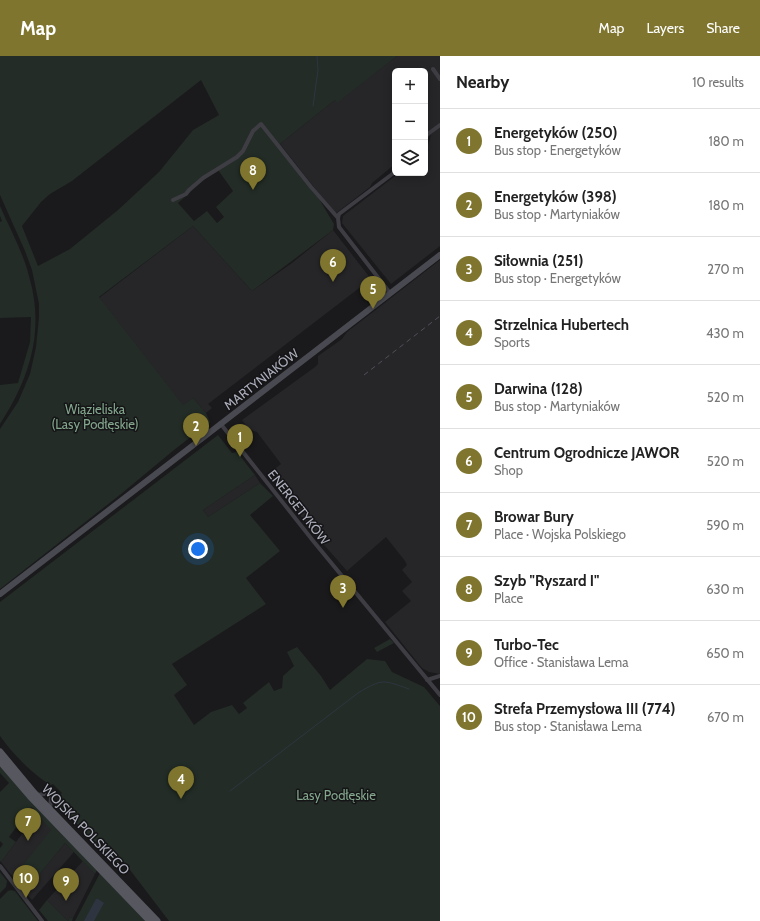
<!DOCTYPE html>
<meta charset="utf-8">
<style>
:root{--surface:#fff;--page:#f2f2f2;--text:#222;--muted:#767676;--line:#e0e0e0;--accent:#7f752e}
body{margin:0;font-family:Cabin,sans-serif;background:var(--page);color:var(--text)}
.controls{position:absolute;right:12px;top:12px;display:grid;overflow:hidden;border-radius:6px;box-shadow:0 2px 10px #0003}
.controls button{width:36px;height:36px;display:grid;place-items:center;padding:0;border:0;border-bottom:1px solid var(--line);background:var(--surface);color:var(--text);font:20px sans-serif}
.you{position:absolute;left:198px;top:493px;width:14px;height:14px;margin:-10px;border:3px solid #fff;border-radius:50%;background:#1a73e8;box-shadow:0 0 0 6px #1a73e833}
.badge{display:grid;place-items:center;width:26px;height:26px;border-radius:50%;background:var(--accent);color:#fff;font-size:13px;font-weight:700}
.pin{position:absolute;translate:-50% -33px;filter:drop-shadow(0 1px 2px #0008)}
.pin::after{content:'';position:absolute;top:21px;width:14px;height:12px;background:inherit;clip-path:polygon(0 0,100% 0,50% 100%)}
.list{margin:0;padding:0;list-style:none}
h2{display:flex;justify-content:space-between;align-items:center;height:52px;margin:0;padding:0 16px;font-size:17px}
h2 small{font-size:13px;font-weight:400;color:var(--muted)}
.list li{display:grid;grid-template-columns:26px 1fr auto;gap:12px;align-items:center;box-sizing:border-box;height:64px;padding:0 16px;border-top:1px solid var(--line)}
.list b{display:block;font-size:15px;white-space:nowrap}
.list p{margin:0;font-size:13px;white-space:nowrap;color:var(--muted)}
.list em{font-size:13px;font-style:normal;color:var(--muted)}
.icon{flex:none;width:22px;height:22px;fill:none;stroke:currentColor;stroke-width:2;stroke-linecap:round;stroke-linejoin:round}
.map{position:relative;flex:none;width:440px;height:865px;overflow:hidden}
header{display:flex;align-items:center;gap:24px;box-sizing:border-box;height:56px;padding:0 20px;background:var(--accent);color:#fff}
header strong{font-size:19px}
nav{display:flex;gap:22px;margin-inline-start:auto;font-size:14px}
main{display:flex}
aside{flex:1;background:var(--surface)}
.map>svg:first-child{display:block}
.built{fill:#262629}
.green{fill:#232c26;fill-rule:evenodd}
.water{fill:#2f3540}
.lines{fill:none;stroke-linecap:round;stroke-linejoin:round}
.stream{stroke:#2f3540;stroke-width:1}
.minor{stroke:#3d3d43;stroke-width:4}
.secondary{stroke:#494951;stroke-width:6}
.primary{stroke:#575760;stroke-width:7}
.rail{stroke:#505058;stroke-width:1;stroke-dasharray:5 4;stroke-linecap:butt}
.labels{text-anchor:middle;stroke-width:3;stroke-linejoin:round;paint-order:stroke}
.street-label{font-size:13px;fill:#acaebb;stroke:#151517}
.park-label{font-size:13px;fill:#83a68d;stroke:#151517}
</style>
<header>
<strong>Map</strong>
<nav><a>Map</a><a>Layers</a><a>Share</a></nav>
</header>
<main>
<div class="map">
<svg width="440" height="865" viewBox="0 0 440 865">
<rect width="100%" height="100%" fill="#1a1a1c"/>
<path class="built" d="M 397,0 L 440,0 L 440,190 L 391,228 L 342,167 L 343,160 L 399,117 L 425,117 L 425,97 L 429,94 L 427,93 L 431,79 L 425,84 L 425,15 L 395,15 L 395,108 L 372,127 L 370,131 L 335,158 L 280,88 L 335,44 L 337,46 Z
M 193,170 L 252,235 L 292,207 L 333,174 L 371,223 L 208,348 L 212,352 L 206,357 L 193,342 L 183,350 L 99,242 Z
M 440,204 L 440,618 L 429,616 L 422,612 L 385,566 L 411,545 L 402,535 L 412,526 L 402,514 L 407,509 L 405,505 L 386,481 L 347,515 L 318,482 L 268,418 L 281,408 L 257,376 L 249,373 L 242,364 L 315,311 L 318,308 L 318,300 L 342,283 L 347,276 Z
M 255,419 L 260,427 L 208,461 L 203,454 Z
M 37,758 L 52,774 L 13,821 L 1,806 Z
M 65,787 L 74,796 L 32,844 L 25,836 Z
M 83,805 L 95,818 L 73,862 L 70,861 L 68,865 L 47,844 Z"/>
<path class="green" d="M 0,0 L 397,0 L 337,47 L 335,44 L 280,88 L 312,131 L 334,168 L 333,174 L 252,235 L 193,170 L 99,241 L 183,349 L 193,342 L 206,357 L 210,366 L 174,394 L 121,438 L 0,533 L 0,373 L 18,346 L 30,318 L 36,291 L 39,261 L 39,248 L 32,214 L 25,195 L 0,139 ZM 201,24 L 219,59 L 193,74 L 159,116 L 118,154 L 70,193 L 38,210 L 22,170 L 41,146 L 50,138 L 72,125 ZM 218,114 L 233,135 L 216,151 L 224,161 L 217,167 L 207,155 L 194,165 L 178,147 L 205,123 Z
M 0,150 C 10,173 23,196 29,220 C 45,274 30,322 0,368 L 0,329 L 18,327 L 30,286 L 31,261 L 0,262 L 0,166 L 2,165 L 0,160 Z
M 218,379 L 232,397 L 237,396 L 255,419 L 203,454 L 208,461 L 260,427 L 273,440 L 250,459 L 280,495 L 246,522 L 266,548 L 172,608 L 187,629 L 174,639 L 194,669 L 211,656 L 232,649 L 239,658 L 247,652 L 243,647 L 269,626 L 274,635 L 282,632 L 283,620 L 294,610 L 287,596 L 297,591 L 321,620 L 330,634 L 367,603 L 385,605 L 392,616 L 424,631 L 440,650 L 440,865 L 169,865 L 127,810 L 121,804 L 114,809 L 59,748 L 58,741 L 62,737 L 53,728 L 51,729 C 33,719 12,697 0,680 L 0,546 Z
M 390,583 L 394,587 L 377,596 L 374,592 Z
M 0,710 L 97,814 L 95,818 L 65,787 L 25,836 L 13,821 L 51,774 L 33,754 L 34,753 L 31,751 L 9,781 L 16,786 L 1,806 L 0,805 L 0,792 L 3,788 L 0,785 L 0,736 L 9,727 L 0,717 Z
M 0,816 L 7,825 L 6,831 L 0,837 Z
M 100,817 L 146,865 L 75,865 Z
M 11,834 L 15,835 L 38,865 L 0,865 L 0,843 L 8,835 Z
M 47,844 L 68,865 L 70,861 L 73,862 L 72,865 L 48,865 L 39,854 Z"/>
<path class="water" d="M 96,843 L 98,843 L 104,847 L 94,865 L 84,865 Z"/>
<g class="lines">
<path class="stream" d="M 313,50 L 318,14 L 317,0
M 230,735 L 358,637 C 383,622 383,624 409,633"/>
<path class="minor" d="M 433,13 L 440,23
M 425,80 L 440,69
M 173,144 L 186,138 L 189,134 L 203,122 L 237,101 L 243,95 L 253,75 L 261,68 L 311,131 L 338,162
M 390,237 L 339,171 L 338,162 L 339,158 L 395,116
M 220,367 L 314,486 L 440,639
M 427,624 L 440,620
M 37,739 L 52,737
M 50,754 L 51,741 L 52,737
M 0,810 L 42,865"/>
<path class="secondary" d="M 0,538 L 440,199"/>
<path class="primary" d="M 0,696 L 34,737 L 157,865
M 0,705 L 30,740 L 150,865"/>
<path class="rail" d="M 364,319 L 440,260"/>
</g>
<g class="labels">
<g class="street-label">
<text transform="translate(261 323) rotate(-38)" y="5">MARTYNIAKÓW</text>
<text transform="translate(299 451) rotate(52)" y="5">ENERGETYKÓW</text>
<text transform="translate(86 773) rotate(46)" y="5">WOJSKA POLSKIEGO</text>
</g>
<g class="park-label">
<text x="95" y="358">Wiązieliska<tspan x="95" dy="15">(Lasy Podłęskie)</tspan></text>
<text x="336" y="744">Lasy Podłęskie</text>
</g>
</g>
</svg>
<div class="controls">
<button>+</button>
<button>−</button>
<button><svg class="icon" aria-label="layers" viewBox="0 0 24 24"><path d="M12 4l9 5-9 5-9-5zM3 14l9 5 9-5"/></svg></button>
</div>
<div class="you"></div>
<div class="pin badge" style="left:240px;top:401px">1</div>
<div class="pin badge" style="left:196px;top:390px">2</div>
<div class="pin badge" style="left:343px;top:552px">3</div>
<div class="pin badge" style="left:181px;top:743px">4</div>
<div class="pin badge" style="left:373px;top:253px">5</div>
<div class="pin badge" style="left:333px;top:226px">6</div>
<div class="pin badge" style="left:28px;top:785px">7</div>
<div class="pin badge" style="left:253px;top:134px">8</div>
<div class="pin badge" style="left:66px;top:845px">9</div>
<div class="pin badge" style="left:26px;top:842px">10</div>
</div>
<aside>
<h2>Nearby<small>10 results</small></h2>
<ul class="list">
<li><span class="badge">1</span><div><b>Energetyków (250)</b><p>Bus stop · Energetyków</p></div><em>180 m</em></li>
<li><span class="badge">2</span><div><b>Energetyków (398)</b><p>Bus stop · Martyniaków</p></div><em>180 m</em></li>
<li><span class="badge">3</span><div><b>Siłownia (251)</b><p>Bus stop · Energetyków</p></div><em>270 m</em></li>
<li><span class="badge">4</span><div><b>Strzelnica Hubertech</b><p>Sports</p></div><em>430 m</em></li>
<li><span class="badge">5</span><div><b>Darwina (128)</b><p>Bus stop · Martyniaków</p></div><em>520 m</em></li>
<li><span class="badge">6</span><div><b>Centrum Ogrodnicze JAWOR</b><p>Shop</p></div><em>520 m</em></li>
<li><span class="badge">7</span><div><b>Browar Bury</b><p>Place · Wojska Polskiego</p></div><em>590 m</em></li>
<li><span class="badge">8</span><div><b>Szyb &quot;Ryszard I&quot;</b><p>Place</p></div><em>630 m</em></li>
<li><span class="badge">9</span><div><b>Turbo-Tec</b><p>Office · Stanisława Lema</p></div><em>650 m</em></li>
<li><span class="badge">10</span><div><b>Strefa Przemysłowa III (774)</b><p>Bus stop · Stanisława Lema</p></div><em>670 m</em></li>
</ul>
</aside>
</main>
